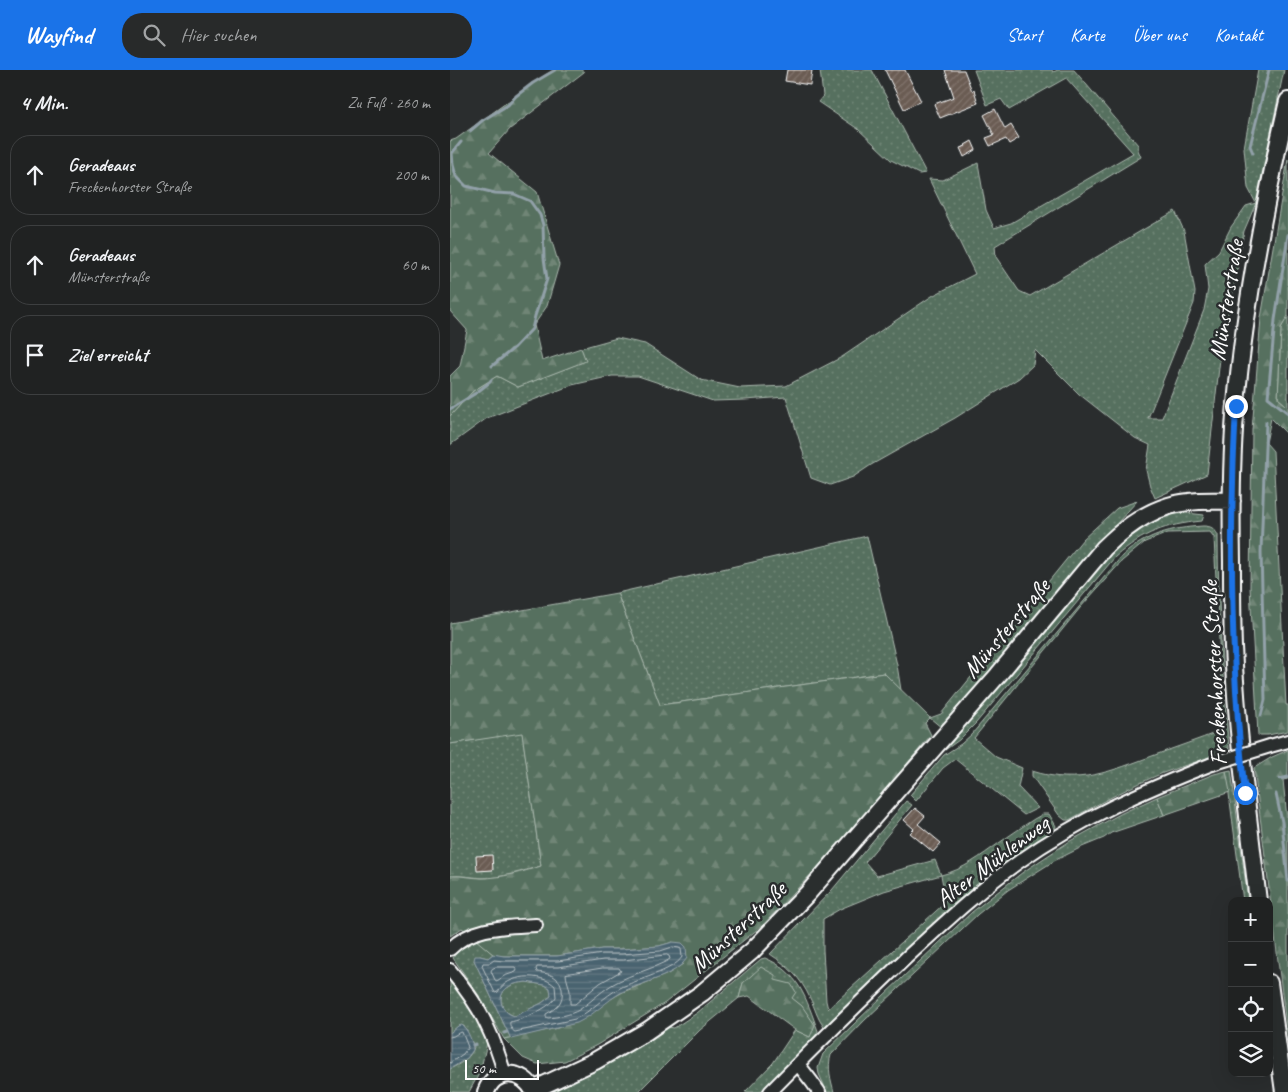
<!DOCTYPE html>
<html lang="de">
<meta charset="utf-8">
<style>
:root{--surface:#202222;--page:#282a2a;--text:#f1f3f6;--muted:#a2a4a5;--line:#3d3f40;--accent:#1a73e8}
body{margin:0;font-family:Caveat,sans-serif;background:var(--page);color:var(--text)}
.controls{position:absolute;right:15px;bottom:15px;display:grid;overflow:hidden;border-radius:10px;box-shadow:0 5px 20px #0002}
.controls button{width:45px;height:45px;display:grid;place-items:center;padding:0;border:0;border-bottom:1px solid var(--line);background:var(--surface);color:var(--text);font:25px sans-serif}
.scale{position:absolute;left:15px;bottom:12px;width:74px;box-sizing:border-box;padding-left:5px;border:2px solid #fff;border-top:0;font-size:14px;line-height:18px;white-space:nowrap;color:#fff;-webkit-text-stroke:4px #2a2d2e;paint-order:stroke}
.stop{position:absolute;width:15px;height:15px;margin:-11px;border:4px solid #1a73e8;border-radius:50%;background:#fff}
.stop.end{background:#1a73e8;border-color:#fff;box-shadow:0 1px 5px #0008}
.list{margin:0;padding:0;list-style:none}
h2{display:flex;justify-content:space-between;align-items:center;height:65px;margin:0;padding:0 20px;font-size:21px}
h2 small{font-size:16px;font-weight:400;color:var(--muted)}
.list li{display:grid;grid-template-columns:32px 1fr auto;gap:15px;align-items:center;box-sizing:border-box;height:80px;margin:0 10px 10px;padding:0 10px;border:1px solid var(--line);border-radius:20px}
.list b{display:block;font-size:19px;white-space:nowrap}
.list p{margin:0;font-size:16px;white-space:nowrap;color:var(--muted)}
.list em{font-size:16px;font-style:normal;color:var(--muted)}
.icon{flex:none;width:28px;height:28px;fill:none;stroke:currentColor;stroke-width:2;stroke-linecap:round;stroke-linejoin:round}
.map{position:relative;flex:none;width:838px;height:1022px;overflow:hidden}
header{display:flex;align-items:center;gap:30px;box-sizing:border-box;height:70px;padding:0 25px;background:var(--accent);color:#fff}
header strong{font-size:24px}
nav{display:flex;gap:28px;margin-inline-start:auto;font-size:18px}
.search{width:350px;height:45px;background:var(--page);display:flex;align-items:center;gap:12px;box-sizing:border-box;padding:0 18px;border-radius:20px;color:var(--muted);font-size:19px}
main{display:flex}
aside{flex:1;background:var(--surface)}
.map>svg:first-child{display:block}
.green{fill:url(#green-dots);stroke:#aab8ae;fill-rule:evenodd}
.forest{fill:url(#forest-firs);stroke:#aab8ae}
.water{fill:url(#water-rules);stroke:#92a1a9;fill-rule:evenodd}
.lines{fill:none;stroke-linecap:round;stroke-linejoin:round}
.shore{stroke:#b7c1c5;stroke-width:1}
.stream{stroke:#92a1a9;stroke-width:3}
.building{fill:url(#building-hatch);stroke:#fff}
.minor-casing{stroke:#fff;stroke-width:16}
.major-casing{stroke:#fff;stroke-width:20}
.minor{stroke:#2a2d2e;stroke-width:12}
.major{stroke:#2a2d2e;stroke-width:16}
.minor-bridge-casing{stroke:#fff;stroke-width:16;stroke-linecap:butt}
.minor-bridge{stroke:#2a2d2e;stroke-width:12}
.route{stroke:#1a73e8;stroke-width:6}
.labels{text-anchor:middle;stroke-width:5;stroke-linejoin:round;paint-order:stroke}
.street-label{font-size:24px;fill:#fff;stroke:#2a2d2e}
</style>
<header>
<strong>Wayfind</strong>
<div class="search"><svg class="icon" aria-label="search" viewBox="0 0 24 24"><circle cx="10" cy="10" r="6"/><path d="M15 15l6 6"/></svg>Hier suchen</div>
<nav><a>Start</a><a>Karte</a><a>Über uns</a><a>Kontakt</a></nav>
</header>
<main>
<aside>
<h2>4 Min.<small>Zu Fuß · 260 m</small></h2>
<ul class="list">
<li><svg class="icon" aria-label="ahead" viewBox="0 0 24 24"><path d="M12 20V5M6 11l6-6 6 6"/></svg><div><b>Geradeaus</b><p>Freckenhorster Straße</p></div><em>200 m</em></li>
<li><svg class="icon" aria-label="ahead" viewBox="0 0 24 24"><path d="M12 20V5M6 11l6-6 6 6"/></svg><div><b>Geradeaus</b><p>Münsterstraße</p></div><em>60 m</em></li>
<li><svg class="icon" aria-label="arrive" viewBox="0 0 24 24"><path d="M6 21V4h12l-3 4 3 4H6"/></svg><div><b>Ziel erreicht</b></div></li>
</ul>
</aside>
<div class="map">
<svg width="838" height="1022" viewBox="0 0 838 1022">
<defs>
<pattern id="green-dots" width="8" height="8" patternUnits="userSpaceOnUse" patternTransform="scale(1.25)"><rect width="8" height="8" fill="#56705e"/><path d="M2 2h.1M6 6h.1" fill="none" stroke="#6f8576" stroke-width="1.8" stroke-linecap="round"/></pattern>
<pattern id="forest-firs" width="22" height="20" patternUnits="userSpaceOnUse" patternTransform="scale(1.25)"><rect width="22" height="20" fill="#56705e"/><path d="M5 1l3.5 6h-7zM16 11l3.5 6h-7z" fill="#6f8576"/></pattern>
<pattern id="water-rules" width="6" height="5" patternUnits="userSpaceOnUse" patternTransform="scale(1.25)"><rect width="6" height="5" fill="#4a636f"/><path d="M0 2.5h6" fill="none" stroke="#657a85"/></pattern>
<pattern id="building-hatch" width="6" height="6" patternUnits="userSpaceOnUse" patternTransform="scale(1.25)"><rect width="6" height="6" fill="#6a5b52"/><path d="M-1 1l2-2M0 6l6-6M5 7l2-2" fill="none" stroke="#80746c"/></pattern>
</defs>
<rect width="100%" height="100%" fill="#2a2d2e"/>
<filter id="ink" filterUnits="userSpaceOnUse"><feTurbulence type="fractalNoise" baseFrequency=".02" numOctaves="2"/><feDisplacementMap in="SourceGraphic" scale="10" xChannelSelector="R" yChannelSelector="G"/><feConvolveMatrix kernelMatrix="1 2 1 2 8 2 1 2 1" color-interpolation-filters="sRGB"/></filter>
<g filter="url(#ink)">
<path class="green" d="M 370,0 L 422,0 L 476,103 L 469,104 L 441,90 L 408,59 L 368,32 L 373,26 Z
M 524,0 L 602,0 L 603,2 L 608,0 L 624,0 L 688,75 L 688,80 L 691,87 L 545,176 L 546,187 L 569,221 L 580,226 L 725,141 L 734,161 L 745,222 L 744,233 L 698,348 L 712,348 L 754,240 L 758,219 L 755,194 L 769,181 L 781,157 L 796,136 L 806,133 L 798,118 L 794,78 L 808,0 L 834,0 L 806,133 L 794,161 L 781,233 L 773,262 L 757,404 L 705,428 L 700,416 L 696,400 L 700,375 L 685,368 L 629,324 L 585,280 L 583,295 L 569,308 L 505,348 L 421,395 L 403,407 L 380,415 L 361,408 L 336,327 L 295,330 L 263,331 L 188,306 L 162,306 L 122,315 L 37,348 L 0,375 L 0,346 L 23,321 L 47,306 L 68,317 L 135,291 L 131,278 L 167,268 L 195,274 L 251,310 L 290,318 L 336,316 L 392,287 L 482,226 L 525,204 L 479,109 L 493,110 L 528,93 L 536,140 L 544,158 L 561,153 L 683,83 L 616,8 L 559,40 L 551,29 L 537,35 Z
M 838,246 L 838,337 L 828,328 L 831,258 Z
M 687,431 L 660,461 L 492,658 L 480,648 L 491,644 L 633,469 L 667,438 Z
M 737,443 L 754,445 L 752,451 C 714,455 694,462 665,487 L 526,653 L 509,670 L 495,680 L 508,659 L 655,485 L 691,457 L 703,450 L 725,444 Z
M 753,456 C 761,456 764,458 768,465 C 768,537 772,608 779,679 C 758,689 735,695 713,703 C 681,716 650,733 619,750 L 615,750 L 609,745 L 582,706 L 582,701 C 629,716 661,701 705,685 C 726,677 748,670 770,661 L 773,654 L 764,467 L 760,462 L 718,463 L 695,472 L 672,491 L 630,538 L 524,668 L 546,687 L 572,698 L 568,717 L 588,738 L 574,745 L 505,689 L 493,698 L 466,731 L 460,725 L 494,685 L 511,674 L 522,664 L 672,486 C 697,464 720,458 753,456 Z
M 417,466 L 447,595 L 451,620 L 434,603 L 210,635 L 167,523 Z
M 72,662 L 91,796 C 72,801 52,808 32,808 C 21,807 11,805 0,806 L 0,674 Z
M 781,700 L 798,831 L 793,831 L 776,701 Z
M 707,727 L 714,745 L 661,763 L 654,768 L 632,777 L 604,791 L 558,820 L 528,844 L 415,950 L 381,985 C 377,998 381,1010 384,1022 L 377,1022 L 369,1004 L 368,998 L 373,984 L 434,925 L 522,842 L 573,802 L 620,771 L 672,743 Z
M 456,731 L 462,735 L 415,792 L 427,806 L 485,790 L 491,805 C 513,800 531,786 549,773 C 560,765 572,757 584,749 L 593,744 L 599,744 L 606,756 L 602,763 L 553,796 L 507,832 L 374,957 C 367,948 365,938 360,928 C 351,908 338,896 320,884 L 382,820 ZM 491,805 L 496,832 L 378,939 L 376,931 L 373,880 L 373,849 L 390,839 L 434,821 Z
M 26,869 L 43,884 L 38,888 L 30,886 L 24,890 L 61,969 L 54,969 L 30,927 L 3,888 L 10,877 Z
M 315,888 C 349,902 356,928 368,961 L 363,971 L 310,1022 L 295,1022 L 323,993 L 345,960 L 360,967 L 352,936 L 341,928 L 293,913 L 289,928 L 250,960 L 188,1022 L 103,1022 L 208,962 L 218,957 L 224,958 L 247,943 L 311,889 Z
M 0,911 L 16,932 L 29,954 L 37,973 L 30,1002 L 19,1022 L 0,1022 L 0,999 C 10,994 21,988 24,977 L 14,956 L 8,956 L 0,963 Z
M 76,912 L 95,915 L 100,918 L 101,926 L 92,933 L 65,946 C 50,942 45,924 60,916 C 65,913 70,913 76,912 Z"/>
<path class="forest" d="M 104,0 L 131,0 L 134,2 L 60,59 L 39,83 L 87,122 L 109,195 L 97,236 L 84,255 L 92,291 L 131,278 L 136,291 L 68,317 L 47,306 L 23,321 L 0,346 L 0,306 L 10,296 L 17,260 L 0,241 L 0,71 L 6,69 L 95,5 Z
M 838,89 L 838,246 L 831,258 L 828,328 L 838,337 L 838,365 L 821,348 L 816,373 L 823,381 L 836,635 L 838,635 L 838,661 L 818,665 L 808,665 L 800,517 L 802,360 L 811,248 Z
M 167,523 L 210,635 L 434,603 L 480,648 L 475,653 L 481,665 L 399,764 L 313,855 L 215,933 L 147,975 L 115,991 L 87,994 L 73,988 L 54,969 L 108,958 L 173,922 L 218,904 L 233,894 L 223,872 L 209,876 L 172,879 L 152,879 L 107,886 L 54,886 L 44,885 L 12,858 L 0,866 L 0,806 C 11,805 21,808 32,808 C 51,808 73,802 91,796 L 72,663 L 0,674 L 0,553 Z
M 838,680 L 838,709 L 833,710 L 838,758 L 838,971 L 804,698 L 822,687 Z
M 776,701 L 780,722 L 714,745 L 707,727 L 764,704 Z
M 311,897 L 325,905 L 325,910 L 341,914 L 346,922 L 342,928 L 352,936 L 365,955 L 360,967 L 345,960 L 299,926 L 289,928 L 293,913 Z"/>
<path class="water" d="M 223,872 L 232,873 L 236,877 L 237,888 C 225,907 192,912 172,922 C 156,931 144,945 127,953 L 61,969 L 24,890 L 25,886 L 30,886 L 38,888 L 43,884 L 54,886 L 107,886 L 152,879 L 172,879 L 209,876 ZM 76,912 L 95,915 L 100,918 L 101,926 L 92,933 L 65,946 C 50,943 45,924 60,916 C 65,913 70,913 76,912 Z
M 12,955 C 18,960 23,972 23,980 L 17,988 L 0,999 L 0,963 L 8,956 Z"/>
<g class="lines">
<path class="shore" d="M 223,877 L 229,878 L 231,879 L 232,887 C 224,901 185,910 170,918 C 154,926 142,941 125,949 L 65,962 C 62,961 59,955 60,952 C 72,950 100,938 106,927 L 105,916 C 91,902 57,904 48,922 L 45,923 L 32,896 L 33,893 L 40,893 L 44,890 L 54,891 L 108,891 L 152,884 L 172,884 L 210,881 Z
M 217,885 L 219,886 L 220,889 L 215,892 C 199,900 182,904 167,912 C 153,919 142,931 129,940 C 120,945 108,947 98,948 L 96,947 L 96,944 C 107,938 114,932 112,919 C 111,914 110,911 106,908 C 101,904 94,903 87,902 L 86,899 L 87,897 L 108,897 L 153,890 L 173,890 Z
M 46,897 L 65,897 L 67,900 L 66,902 L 54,906 L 47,911 L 45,910 L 41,901 L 42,899 Z
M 153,898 L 169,898 L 171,901 L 150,913 L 125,934 L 120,934 C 120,930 120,926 120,921 C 119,915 116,909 116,904 Z
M 0,967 C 5,967 7,962 12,962 L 18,977 L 13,984 L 0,993"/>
<path class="stream" d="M 20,61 L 33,50 L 58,35 L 66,26 L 83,13 L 105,0
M 11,72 L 2,83 L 3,95 L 6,106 L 16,116 L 45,123 L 64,124 L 80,131 L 90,145 L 93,155 L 94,188 L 97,209 L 85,246 L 82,259 L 65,277 L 42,296
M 803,83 L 800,76 L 819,0
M 838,165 L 825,250 L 818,327 L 838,343
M 0,339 L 26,323 L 40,312 L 41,310
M 811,646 L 815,630 L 811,482 L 816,352
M 830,709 L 838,707
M 826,724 L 832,752 L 838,811
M 54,963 L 57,962
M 23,975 L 26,974"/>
</g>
<path class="building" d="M 337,0 L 362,0 L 360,15 L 335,11 Z
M 435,0 L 455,0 L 471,31 L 454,39 Z
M 495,0 L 514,0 L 522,21 L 524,20 L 528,33 L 490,48 L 484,34 L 504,27 Z
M 545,39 L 555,59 L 561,55 L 569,68 L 559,74 L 556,69 L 540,76 L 536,68 L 544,65 L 534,45 Z
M 522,71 L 526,80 L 514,87 L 510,78 L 516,76 L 515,75 Z
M 465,738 L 475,746 L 468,754 L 491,773 L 483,782 L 460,763 L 464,759 L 454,750 Z
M 42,785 L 43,800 L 27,801 L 26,786 Z"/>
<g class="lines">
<g class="minor-casing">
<path id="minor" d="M 820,676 L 838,671
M 0,879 C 22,856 56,857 86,855
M 0,900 C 14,917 28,936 37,956 C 45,972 50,988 55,1005
M 348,994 L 362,1012 L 369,1022
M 320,1022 C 364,977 409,933 455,889 C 492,855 529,820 570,791 C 629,749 695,720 762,694"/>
</g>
<g class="major-casing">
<path id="major" d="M 808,831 C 798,746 787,662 783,577 C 782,549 782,520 782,492 C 781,439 781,386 786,334 C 795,232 815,131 838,31
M 819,913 L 834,1022
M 83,1020 L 145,991 L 197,961 L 252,923 L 302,881 L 358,823 L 447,720 L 548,605 L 654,478 C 677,455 705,435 739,432 C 753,430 767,431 782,431
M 36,1022 C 44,998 74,999 84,1022"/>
</g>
<use href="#minor" class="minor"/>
<use href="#major" class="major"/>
<g class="minor-bridge-casing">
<path id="minor-bridge" d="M 762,694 L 820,676"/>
</g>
<use href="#minor-bridge" class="minor-bridge"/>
</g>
</g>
<g class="lines" filter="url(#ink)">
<path class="route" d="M 786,336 C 779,466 780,594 795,723"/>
</g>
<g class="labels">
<g class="street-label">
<text transform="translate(776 230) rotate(-81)" y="8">Münsterstraße</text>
<text transform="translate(556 558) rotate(-50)" y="8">Münsterstraße</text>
<text transform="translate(764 603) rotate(-93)" y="8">Freckenhorster Straße</text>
<text transform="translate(542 791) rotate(-37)" y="8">Alter Mühlenweg</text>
<text transform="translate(288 857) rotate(-43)" y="8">Münsterstraße</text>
</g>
</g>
</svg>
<div class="controls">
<button>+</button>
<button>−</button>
<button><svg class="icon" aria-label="locate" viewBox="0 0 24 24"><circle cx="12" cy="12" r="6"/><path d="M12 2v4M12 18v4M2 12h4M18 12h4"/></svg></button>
<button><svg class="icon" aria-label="layers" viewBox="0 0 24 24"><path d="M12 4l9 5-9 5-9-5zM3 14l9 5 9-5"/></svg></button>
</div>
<div class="scale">50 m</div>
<div class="stop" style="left:795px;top:723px"></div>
<div class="stop end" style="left:786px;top:336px"></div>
</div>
</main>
